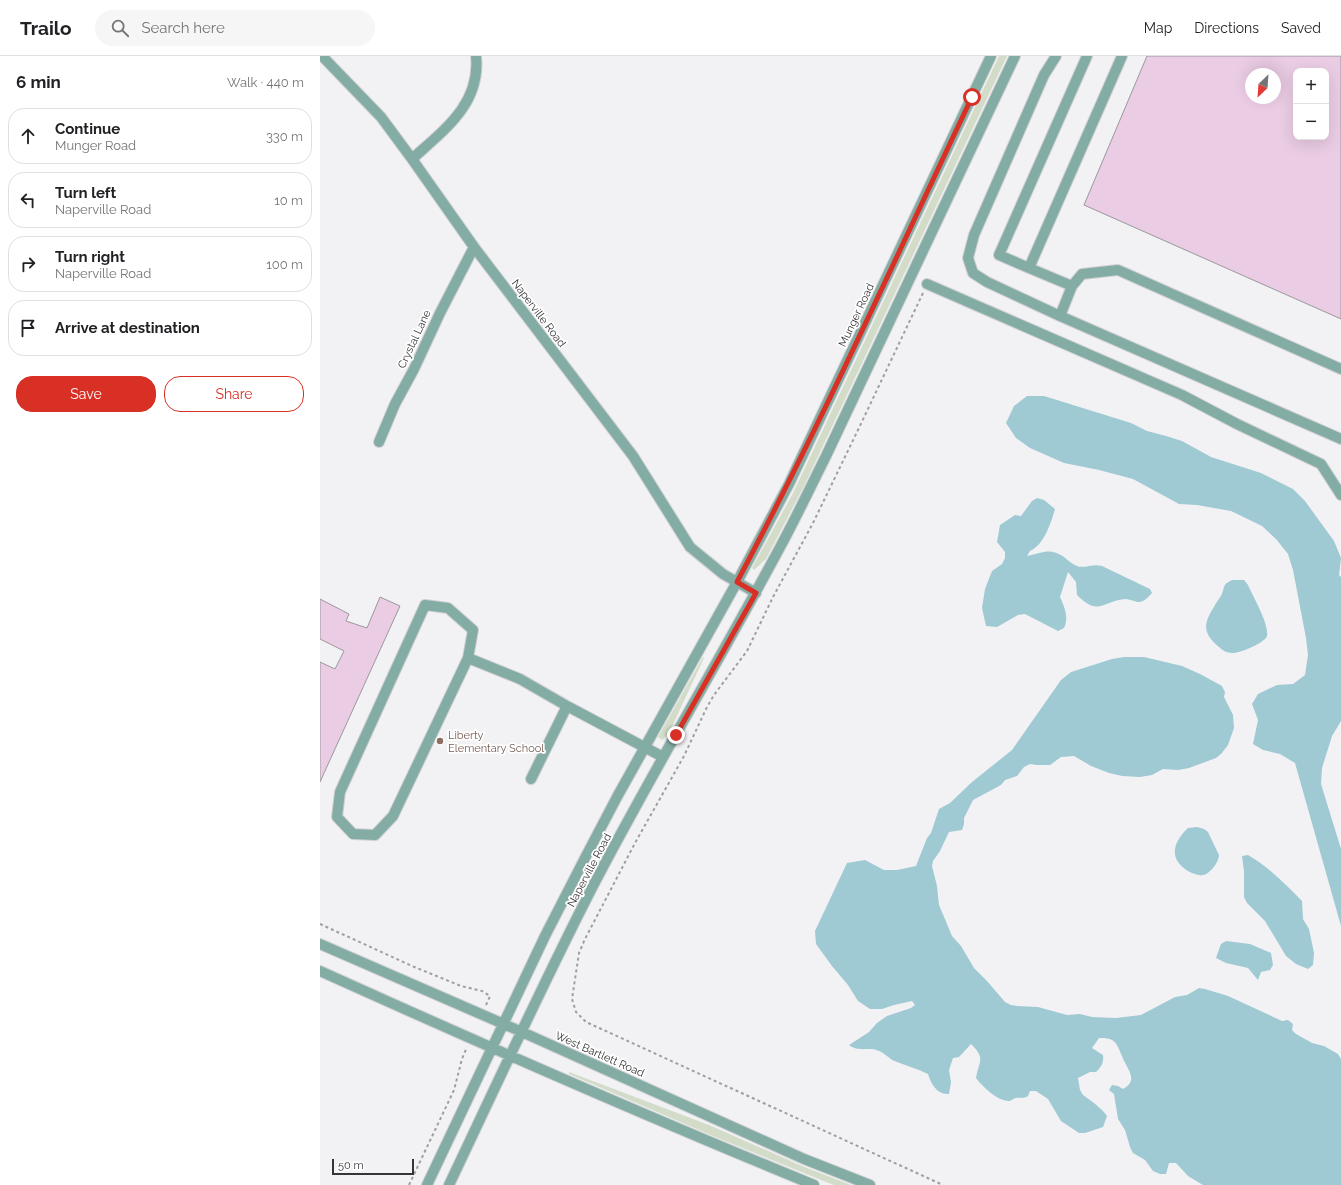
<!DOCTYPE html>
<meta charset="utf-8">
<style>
:root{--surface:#fff;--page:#f6f6f6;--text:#202124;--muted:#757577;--line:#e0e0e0;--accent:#d93025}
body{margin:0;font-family:Raleway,sans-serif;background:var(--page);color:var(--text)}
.controls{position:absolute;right:12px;top:12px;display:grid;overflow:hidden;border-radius:8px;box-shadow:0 4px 16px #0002}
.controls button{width:36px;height:36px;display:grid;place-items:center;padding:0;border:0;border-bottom:1px solid var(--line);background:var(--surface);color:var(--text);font:20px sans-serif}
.compass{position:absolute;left:925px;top:12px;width:36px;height:36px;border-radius:50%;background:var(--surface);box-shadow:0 4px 16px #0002;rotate:205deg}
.scale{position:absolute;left:12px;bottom:10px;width:82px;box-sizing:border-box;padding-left:4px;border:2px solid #353537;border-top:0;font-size:11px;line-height:14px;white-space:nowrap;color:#353537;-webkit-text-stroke:3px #fff;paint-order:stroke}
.stop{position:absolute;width:12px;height:12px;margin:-9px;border:3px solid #d93025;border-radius:50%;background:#fff}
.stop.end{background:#d93025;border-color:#fff;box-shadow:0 1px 4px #0008}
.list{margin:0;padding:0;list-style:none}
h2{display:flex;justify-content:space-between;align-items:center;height:52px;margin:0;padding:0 16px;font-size:17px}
h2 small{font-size:13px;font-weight:400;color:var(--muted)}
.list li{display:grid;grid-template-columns:26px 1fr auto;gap:12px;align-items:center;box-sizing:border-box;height:56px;margin:0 8px 8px;padding:0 8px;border:1px solid var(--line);border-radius:16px}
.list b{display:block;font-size:15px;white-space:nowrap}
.list p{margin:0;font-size:13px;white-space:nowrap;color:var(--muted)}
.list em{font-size:13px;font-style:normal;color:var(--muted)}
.actions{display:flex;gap:8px;padding:12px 16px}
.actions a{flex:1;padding:9px 0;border:1px solid var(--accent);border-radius:16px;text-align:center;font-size:14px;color:var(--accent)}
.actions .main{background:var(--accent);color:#fff}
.icon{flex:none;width:22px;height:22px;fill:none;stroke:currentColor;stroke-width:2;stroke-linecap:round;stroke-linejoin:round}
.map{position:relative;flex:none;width:1021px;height:1129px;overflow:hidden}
header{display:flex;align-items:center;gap:24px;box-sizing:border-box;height:56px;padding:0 20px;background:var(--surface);border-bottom:1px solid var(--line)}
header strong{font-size:19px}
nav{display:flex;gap:22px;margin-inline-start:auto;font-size:14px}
.search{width:280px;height:36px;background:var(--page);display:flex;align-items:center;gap:10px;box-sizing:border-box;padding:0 14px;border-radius:22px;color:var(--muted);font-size:15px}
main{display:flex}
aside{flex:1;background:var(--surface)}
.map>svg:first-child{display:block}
.green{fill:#d3dcc8}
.water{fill:#9fc9d3}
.building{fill:#eacce4;stroke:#9b989b;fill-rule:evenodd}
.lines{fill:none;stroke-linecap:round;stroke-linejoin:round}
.minor-casing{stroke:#d0d0d3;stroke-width:12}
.path{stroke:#9f9fa2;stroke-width:2;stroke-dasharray:3 3;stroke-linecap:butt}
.minor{stroke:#83ada4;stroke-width:10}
.route{stroke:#d93025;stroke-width:5}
.education-dot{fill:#8d6e63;stroke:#fff;stroke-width:1.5}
.labels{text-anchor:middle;stroke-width:3.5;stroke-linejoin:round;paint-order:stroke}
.street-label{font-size:11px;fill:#353537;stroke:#fff}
.education-label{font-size:11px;fill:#785e54;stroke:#fff;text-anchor:start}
</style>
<header>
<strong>Trailo</strong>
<div class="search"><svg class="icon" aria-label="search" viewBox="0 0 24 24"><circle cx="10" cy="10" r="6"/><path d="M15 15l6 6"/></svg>Search here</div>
<nav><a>Map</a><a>Directions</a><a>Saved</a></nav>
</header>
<main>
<aside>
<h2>6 min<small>Walk · 440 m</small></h2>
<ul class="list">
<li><svg class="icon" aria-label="ahead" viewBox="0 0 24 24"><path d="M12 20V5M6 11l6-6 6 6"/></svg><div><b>Continue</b><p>Munger Road</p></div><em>330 m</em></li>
<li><svg class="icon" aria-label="left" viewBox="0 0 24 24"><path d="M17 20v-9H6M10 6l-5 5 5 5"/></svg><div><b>Turn left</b><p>Naperville Road</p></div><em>10 m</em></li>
<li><svg class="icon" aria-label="right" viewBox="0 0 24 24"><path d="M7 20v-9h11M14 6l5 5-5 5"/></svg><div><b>Turn right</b><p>Naperville Road</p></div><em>100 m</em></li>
<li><svg class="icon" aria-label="arrive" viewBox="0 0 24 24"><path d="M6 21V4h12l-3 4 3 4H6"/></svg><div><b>Arrive at destination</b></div></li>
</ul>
<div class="actions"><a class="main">Save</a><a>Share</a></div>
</aside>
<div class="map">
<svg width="1021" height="1129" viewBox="0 0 1021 1129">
<rect width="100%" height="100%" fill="#f2f2f5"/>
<path class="green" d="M 679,0 L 687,0 L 484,430 L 446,503 L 434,514 L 432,512 L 473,437 Z
M 383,601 L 384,602 L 349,677 L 342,684 L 338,681 Z
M 249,1016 L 389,1069 L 482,1110 L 531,1129 L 514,1129 L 506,1126 L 393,1080 L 249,1018 Z"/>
<path class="water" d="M 707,340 L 724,340 L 811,367 L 827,375 L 846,380 L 862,385 L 891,401 L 941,417 L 973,433 L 985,445 L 1014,485 L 1021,502 L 1019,519 L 1021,521 L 1021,665 L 1012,680 L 1002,712 L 1001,728 L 1021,793 L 1021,870 L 975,707 L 960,698 L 943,694 L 933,688 L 938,664 L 932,648 L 938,638 L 957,629 L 973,628 L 985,619 L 988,599 L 986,582 L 973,514 L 968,498 L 956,483 L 942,470 L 911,455 L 877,449 L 859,448 L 813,423 L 779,414 L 744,407 L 710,392 L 696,382 L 686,367 L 694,350 Z
M 717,442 L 724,444 L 735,453 C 731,467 724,489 710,495 L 707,500 C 723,497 729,491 744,501 C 748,504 752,508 757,510 C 765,513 773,507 782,510 L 830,533 L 832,537 C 826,543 823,548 814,545 C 811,544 808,543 805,543 C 782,545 779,561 757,539 L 756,526 L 748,516 L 740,541 C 745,552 749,562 744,572 L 738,575 L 705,558 L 698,559 L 677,571 L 666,570 L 662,552 L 665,533 L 672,515 L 682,508 L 685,502 L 685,496 L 677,486 L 680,469 L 695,459 L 701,460 L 712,445 Z
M 912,524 L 924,524 L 928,529 C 933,541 949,567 947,580 C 945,587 918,598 912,597 C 907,597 902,594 899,591 C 881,576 884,567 895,549 C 897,545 900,542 902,538 C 905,530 902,529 912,524 Z
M 804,601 L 824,601 L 862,610 L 880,618 L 902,630 L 905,636 L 904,641 L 913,659 L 914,672 L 908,689 L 901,698 L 896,702 L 869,712 L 858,714 L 843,713 L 832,719 L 820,721 L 802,720 L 789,717 L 771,710 L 754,700 L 741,701 L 730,709 L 717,709 L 710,708 L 704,711 L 697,720 L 685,724 L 681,729 L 653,744 L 644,762 L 644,768 L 642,774 L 629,776 L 620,795 L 613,805 L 612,810 L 617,830 L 619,849 L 632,880 L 641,890 L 654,912 L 667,925 L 685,946 L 691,949 L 697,950 L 718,951 L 747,959 L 760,958 L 772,961 L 796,962 L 821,959 L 855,941 L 867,939 L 879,932 L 885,933 L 908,940 L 962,965 L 968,964 L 973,968 L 972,974 L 976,978 L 992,987 L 1004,990 L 1018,998 L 1021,1003 L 1021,1129 L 883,1129 L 868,1120 L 856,1107 L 849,1107 L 846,1118 L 840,1118 L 833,1115 L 825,1104 L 813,1097 L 810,1091 L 805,1074 L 798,1063 L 794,1038 L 789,1034 L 792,1029 L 798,1030 L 803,1033 C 820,1024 806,1012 802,1000 C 799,994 798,988 792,984 C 788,982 784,982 779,982 L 772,992 L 783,999 C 784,1007 781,1011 776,1016 L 770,1016 L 758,1022 L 760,1034 L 763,1039 L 774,1047 L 783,1055 L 787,1060 L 783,1071 L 765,1077 L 759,1077 L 741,1065 L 728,1043 L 716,1035 L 710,1035 L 708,1040 C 703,1043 701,1041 696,1042 C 694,1042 692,1044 690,1045 C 678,1046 662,1030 656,1022 C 659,1004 666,1003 651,988 L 639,1001 L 633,1002 L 629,1014 L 631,1026 L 629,1038 C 617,1039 611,1028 608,1018 C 596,1012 584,1009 572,1004 C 568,1001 564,997 559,995 C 548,990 540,997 529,989 L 549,976 L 557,967 L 567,960 L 591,952 L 595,949 L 592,945 L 574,949 L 562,953 L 550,953 L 538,945 L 528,929 L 512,910 L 496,888 L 495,875 L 527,807 L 545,804 L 564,814 L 577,814 L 596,810 L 607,782 L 611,777 L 619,753 L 630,747 L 652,726 L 692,694 L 741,624 L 751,616 L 792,603 Z
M 877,771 L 884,773 L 888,776 L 899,799 C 899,806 890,818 883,819 C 878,820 872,817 868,815 C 848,803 853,786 868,772 Z
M 928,799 C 949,811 965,828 982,845 L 983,863 L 989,873 L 994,897 L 993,909 L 988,913 L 976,908 L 966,900 L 945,865 L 927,847 L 924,841 L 924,815 L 922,800 Z
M 906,885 L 930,888 L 951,897 L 953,909 L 950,914 L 941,916 L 938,924 L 928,912 L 906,907 L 896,902 L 901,888 Z"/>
<path class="building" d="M 827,0 L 1021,0 L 1021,263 L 764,149 ZM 976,15 L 1006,15 L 1006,81 L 976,81 ZM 931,18 L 955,18 L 955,42 L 931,42 Z
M 60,541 L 80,550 L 0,726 L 0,606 L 15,613 L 24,595 L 0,583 L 0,543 L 29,558 L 26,565 L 47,572 Z"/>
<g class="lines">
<g class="minor-casing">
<path id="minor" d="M 2,0 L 61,61 L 92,103 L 154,191 L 313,400 L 370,491 L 403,518 L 436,537
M 767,0 L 679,199 L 709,212 L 802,0
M 92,103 C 124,74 161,48 156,0
M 709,212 L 752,230 L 740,260 L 667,226 L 653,217 L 648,202 L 654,179 L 724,19 L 736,0
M 607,228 L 862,339 L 917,368 L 1001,408 L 1021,439
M 752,230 L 762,218 L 798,214 L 1021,313
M 740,260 L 1021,383
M 59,386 L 75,348 L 94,313 L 120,257 L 154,191
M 148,602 L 153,574 L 128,552 L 105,549 L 20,736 L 17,761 L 33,778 L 55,779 L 73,760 L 148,602 L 200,623 L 247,650 L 343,701
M 211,723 L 247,650
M 0,888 L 202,976 L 484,1103 L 550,1129
M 0,915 C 164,989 328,1061 494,1129
M 107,1129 L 225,880 L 265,802 L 297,741 L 417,526 L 469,428 L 671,0
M 129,1129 C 177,1028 223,927 274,828 C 333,715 398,607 458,495 C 475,464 490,432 506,400 L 695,0"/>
</g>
<path class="path" d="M 603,237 L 537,376 L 493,467 L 453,541 L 427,595 L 394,639 L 387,651 L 364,700 L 315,787 L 265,883 L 259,897 L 252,943 L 256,956 L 266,966 L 623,1129
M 0,868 L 92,910 L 141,930 L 162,935 L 170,940 L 166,949
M 89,1129 L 134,1034 L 142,1003 L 147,991"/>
<use href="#minor" class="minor"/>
</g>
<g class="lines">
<path class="route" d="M 356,679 L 436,537 L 417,526 C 501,368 575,203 652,41"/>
</g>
<circle class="education-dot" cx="120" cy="685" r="4"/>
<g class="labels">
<g class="street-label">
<text transform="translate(219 257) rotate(53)" y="4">Naperville Road</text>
<text transform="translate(536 259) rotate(-65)" y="4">Munger Road</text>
<text transform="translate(94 283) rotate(-65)" y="4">Crystal Lane</text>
<text transform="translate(269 814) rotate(-62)" y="4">Naperville Road</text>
<text transform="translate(280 998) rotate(24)" y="4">West Bartlett Road</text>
</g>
<g class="education-label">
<text x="128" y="683">Liberty<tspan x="128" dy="13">Elementary School</tspan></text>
</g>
</g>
</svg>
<div class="controls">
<button>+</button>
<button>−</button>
</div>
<svg class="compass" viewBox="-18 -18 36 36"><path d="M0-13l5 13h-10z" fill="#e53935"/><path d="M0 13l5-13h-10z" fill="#757577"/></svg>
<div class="scale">50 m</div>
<div class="stop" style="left:652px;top:41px"></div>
<div class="stop end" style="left:356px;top:679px"></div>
</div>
</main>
